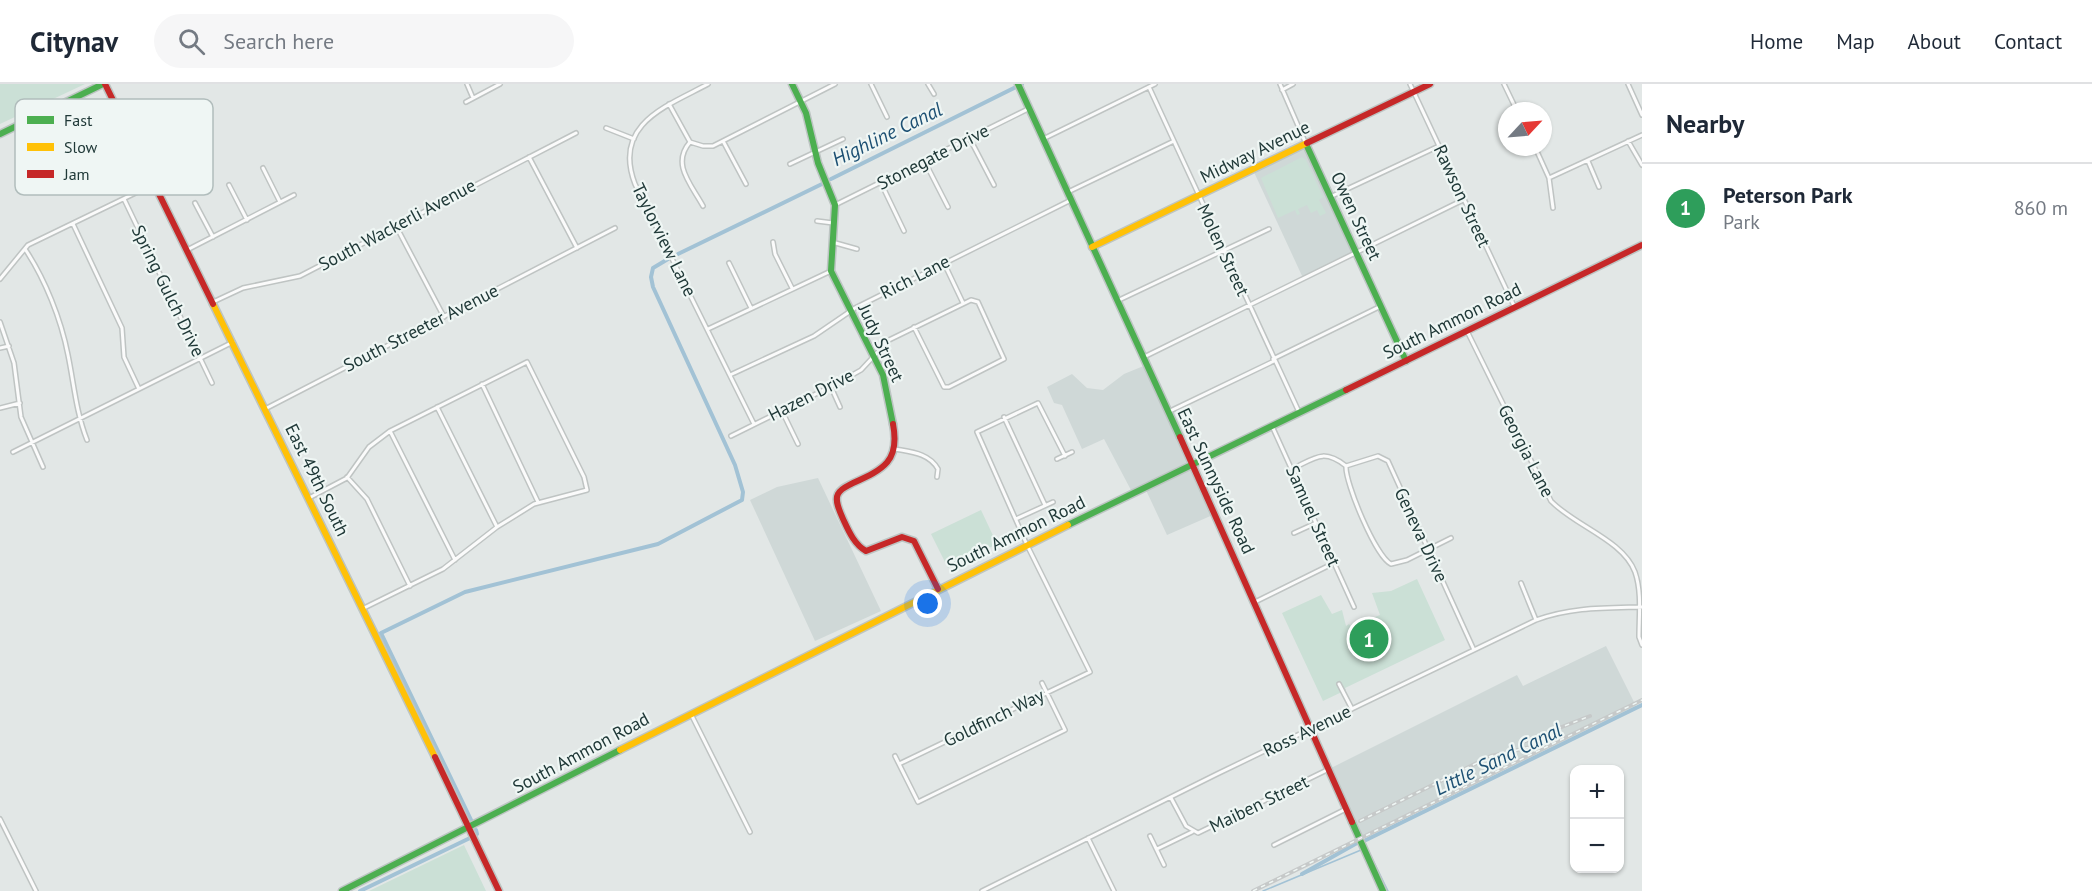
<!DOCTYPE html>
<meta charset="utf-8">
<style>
:root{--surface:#fff;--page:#f6f6f7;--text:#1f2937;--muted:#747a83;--line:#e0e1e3;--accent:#647675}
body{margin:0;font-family:"PT Sans",sans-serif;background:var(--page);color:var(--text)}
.controls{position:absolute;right:18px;bottom:18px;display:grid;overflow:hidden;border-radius:12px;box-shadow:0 2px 4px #0004}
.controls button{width:54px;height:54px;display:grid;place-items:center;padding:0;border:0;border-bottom:2px solid var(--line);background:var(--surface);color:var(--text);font:30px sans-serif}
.compass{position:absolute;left:1498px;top:18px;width:54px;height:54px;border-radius:50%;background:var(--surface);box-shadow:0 2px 4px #0004;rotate:64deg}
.you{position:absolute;left:928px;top:520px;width:21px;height:21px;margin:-15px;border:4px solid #fff;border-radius:50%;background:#1a73e8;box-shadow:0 0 0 9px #1a73e833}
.badge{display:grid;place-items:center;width:39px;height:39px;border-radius:50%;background:var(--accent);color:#fff;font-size:20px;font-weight:700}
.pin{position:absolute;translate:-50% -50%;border:3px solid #fff;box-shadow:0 2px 6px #0006}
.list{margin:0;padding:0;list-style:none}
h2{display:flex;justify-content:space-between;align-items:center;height:78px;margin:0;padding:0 24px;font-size:26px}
h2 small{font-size:20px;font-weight:400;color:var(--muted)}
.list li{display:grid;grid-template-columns:39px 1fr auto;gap:18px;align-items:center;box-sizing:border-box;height:90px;padding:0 24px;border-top:2px solid var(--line)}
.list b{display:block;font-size:22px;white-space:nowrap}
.list p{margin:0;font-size:20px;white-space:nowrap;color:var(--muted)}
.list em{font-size:20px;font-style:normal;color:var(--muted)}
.icon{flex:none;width:33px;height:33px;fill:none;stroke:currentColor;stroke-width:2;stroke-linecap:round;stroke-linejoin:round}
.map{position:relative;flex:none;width:1642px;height:807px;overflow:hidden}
header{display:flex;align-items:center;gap:36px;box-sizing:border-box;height:84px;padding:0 30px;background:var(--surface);border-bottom:2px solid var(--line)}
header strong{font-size:28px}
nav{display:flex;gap:33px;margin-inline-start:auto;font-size:21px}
.search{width:420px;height:54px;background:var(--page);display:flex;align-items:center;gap:15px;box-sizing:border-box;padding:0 21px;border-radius:33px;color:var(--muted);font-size:22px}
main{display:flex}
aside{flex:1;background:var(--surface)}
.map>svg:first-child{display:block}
.built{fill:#cfd8d7}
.green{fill:#cbe0d6}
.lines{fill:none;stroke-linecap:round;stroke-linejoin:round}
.stream{stroke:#a2c2d5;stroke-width:1.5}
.canal{stroke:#a2c2d5;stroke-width:4}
.street-casing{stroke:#bfc4c3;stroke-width:6}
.fast-casing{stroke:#bdc5c3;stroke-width:9}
.slow-casing{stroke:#bdc5c3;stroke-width:9}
.jam-casing{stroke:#bdc5c3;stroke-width:9}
.street{stroke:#fbfbfb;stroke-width:3}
.fast{stroke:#4caf50;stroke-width:6}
.slow{stroke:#ffc107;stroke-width:6}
.jam{stroke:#c62828;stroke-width:6}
.rail-casing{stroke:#c6c9c9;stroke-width:4}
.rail{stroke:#eff6f4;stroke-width:1.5;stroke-dasharray:4.5;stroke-linecap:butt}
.labels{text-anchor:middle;stroke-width:4.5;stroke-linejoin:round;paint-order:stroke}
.street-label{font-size:18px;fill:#203938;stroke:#eff6f4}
.water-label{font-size:20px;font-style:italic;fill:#1d5073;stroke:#eff6f4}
.key{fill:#eff6f4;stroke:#b1bdbc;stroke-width:1.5}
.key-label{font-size:16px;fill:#203938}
</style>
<header>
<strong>Citynav</strong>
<div class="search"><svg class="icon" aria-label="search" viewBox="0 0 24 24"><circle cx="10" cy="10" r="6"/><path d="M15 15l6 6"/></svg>Search here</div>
<nav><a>Home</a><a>Map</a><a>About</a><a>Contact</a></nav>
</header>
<main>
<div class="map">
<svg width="1642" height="807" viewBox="0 0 1642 807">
<rect width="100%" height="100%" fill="#e2e7e6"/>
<path class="built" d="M 1306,60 L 1356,168 L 1303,194 L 1253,86 Z
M 1146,281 L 1215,430 L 1167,451 L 1145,404 L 1132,408 L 1104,355 L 1082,365 L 1062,321 L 1054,319 L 1047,303 L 1072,290 L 1087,304 L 1103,306 L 1124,290 Z
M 818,394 L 881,527 L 815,557 L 750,416 L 777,403 Z
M 1606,562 L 1636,622 L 1360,756 L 1329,685 L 1517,591 L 1523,602 Z"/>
<path class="green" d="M 0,0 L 85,0 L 0,40 Z
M 1302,73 L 1306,76 L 1323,113 L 1319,116 L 1326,129 L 1320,132 L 1317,126 L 1311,129 L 1307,121 L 1298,125 L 1300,130 L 1297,131 L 1295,126 L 1278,134 L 1261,94 Z
M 981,426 L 997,460 L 948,484 L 931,450 Z
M 1417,495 L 1445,556 L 1345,604 L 1346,606 L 1323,617 L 1282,529 L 1321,511 L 1332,530 L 1342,526 L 1346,542 L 1349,540 L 1351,543 L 1380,531 L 1372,509 L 1391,507 Z
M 464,761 L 486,807 L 369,807 Z"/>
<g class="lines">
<path class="stream" d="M 1367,764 L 1388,807
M 1263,807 L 1361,766"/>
<path class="canal" d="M 831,95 L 1022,0
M 678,170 L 822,100
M 473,740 L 381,549 L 465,508 L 658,460 L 742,416 L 743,408 L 735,381 L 653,203 L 651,193 L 653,184 L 668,175
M 476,746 L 477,750
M 1366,756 L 1642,621
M 1302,790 L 1357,759
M 360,807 L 470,754"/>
<g class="street-casing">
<path id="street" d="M 467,0 L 473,14
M 708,0 C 667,22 612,40 635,100 L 754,340
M 871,0 L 887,33
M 928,0 L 934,10
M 1280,0 L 1306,60
M 1410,0 L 1515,224
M 1504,0 L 1517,27
M 1628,0 L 1642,31
M 1149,3 L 1299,328
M 1282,6 L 1293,0
M 466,18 L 500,0
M 669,20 L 690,58 L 703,62 L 713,62 L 835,0
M 606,44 L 634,55
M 970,55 L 994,101
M 1043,55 L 1155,0
M 723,57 L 746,100
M 1628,57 L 1642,81
M 690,58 C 671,80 691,100 703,122
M 1535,63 L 1549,94 L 1553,124
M 529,73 L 577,164
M 1588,77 L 1599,103
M 925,78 L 948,123
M 790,80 L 843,55
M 263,84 L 280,118
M 1549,94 L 1642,51
M 881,99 L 904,147
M 229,101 L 247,136
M 1068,108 L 1174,57
M 1330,113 L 1439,62
M 124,115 L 212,299
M 195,119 L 213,153
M 835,121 L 1030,24
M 817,137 L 833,139
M 73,140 L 122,244 L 124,273 L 139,305
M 396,142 L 444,233
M 773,158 L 775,170 L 792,204
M 832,158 L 857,165
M 25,165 C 45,195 61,235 68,271 C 74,300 76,328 87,356
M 187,166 L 294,111
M 729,179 L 751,224
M 944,179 L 963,219
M 0,195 L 28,161 L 154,100
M 1117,217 L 1269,145
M 213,218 L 243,204 L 300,192 L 576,49
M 0,238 L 14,279 L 21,333 L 43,383
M 708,245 L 831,187
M 1467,247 L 1551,417 C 1575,442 1623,456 1635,488 C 1642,508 1639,532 1639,553 L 1642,561
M 0,264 L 9,262
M 1144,273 L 1463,116
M 1273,275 L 1381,222
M 730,291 L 814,252 L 855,224 L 1071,116
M 482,300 L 538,418
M 831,303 L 840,323
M 437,323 L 497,443
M 0,324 L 20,319
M 265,325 L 615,144
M 782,327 L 798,360
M 1168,328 L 1274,277
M 1004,333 L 1045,421
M 1272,342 L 1354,523
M 390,347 L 455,476
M 731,352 L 838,299 L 861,286 L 889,256 L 971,216 L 978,218 L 1004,275 L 949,303 L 944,303 L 914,243
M 895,365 C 911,368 929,369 938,385 L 937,393
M 13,368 L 233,258
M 1057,375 L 1072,368
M 1346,382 L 1378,372 L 1388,377 L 1474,566
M 1292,385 C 1315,374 1323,364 1346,382 C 1345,399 1376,473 1391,480 L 1407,476 L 1451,454
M 347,393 L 367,415 L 410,502
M 309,414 L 347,394 L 369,363 L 390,347 L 527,278 L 584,393 L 587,406 L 534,420 L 497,443 L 443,485 L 364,524
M 1016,435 L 1053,418
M 1294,449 L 1316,439
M 1521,499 L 1536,536
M 1255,518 L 1334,479
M 1339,600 L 1352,625
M 691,630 L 750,748
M 895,672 L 918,718 L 1065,646 L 1042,599
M 899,680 L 1090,588 L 1027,461 L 977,348 L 1038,319 L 1065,372
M 1171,714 L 1186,742 L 1198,749 L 1329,685
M 0,735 L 36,807
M 1150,752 L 1164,781
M 1088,754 L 1114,807
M 1274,761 L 1346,725
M 1157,765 L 1192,748
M 982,807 L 1217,690 L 1536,536 C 1571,523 1605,524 1642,523"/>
</g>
<g class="fast-casing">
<path id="fast" d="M 792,0 L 806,29 L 818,79 L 835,121 L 831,187 L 883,291 L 893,340
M 1018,0 L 1180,353
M 0,50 L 103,0
M 1306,60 L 1406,277
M 1068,441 L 1346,306
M 1352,738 L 1383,807
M 342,807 L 620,666"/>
</g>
<g class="slow-casing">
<path id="slow" d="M 1092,163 L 1307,59
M 213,220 L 435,673
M 620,666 L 1068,441"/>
</g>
<g class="jam-casing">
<path id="jam" d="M 105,0 L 213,220
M 1307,59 L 1430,0
M 1346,306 L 1642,161
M 893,340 C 900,377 884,385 853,399 C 848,402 841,404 838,410 C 834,417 841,430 844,437 C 849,448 855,461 866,467 L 902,453 L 914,457 L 938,505
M 1180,353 L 1352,738
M 435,673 L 499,807"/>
</g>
<use href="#street" class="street"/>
<use href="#fast" class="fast"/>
<use href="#slow" class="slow"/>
<use href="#jam" class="jam"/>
<g class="rail-casing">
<path id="rail" d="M 1523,658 L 1590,632
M 1360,737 L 1491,672 L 1539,661
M 1253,807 L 1642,616"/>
</g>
<use href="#rail" class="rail"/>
</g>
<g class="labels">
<g class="street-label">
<text transform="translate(1255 68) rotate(-26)" y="6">Midway Avenue</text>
<text transform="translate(933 73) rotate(-27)" y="6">Stonegate Drive</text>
<text transform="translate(1462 112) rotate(65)" y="6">Rawson Street</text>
<text transform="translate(1356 132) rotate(65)" y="6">Owen Street</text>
<text transform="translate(397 141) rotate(-28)" y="6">South Wackerli Avenue</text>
<text transform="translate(664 156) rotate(64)" y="6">Taylorview Lane</text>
<text transform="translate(1223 166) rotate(65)" y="6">Molen Street</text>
<text transform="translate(915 193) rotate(-27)" y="6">Rich Lane</text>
<text transform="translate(168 207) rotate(64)" y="6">Spring Gulch Drive</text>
<text transform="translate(1452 237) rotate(-26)" y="6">South Ammon Road</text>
<text transform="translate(421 244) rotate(-27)" y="6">South Streeter Avenue</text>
<text transform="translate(881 259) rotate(65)" y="6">Judy Street</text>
<text transform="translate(811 311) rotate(-27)" y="6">Hazen Drive</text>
<text transform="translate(1526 367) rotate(63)" y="6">Georgia Lane</text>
<text transform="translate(317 396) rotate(64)" y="6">East 49th South</text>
<text transform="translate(1216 397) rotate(65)" y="6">East Sunnyside Road</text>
<text transform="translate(1313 432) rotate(66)" y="6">Samuel Street</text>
<text transform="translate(1016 450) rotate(-26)" y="6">South Ammon Road</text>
<text transform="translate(1421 451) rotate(65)" y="6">Geneva Drive</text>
<text transform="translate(994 634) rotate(-26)" y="6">Goldfinch Way</text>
<text transform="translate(1307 647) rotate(-26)" y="6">Ross Avenue</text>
<text transform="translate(581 669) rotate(-28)" y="6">South Ammon Road</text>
<text transform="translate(1259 720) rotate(-26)" y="6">Maiben Street</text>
</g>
<g class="water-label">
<text transform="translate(887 50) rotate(-26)" y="7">Highline Canal</text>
<text transform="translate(1498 675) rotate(-26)" y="7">Little Sand Canal</text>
</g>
</g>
<rect x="15" y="15" width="198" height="96" rx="9" class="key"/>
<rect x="27" y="32" width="27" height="8" fill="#4caf50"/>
<rect x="27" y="59" width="27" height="8" fill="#ffc107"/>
<rect x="27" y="86" width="27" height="8" fill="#c62828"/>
<g class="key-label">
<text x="64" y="42">Fast</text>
<text x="64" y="69">Slow</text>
<text x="64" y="96">Jam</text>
</g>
</svg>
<div class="controls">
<button>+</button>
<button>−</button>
</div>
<svg class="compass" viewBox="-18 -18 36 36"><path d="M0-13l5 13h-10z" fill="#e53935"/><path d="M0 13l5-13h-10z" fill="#747a83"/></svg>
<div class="you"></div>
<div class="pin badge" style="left:1369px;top:555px;background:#2e9e5b">1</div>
</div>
<aside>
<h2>Nearby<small></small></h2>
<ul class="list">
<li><span class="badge" style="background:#2e9e5b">1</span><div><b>Peterson Park</b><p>Park</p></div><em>860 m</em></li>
</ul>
</aside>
</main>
